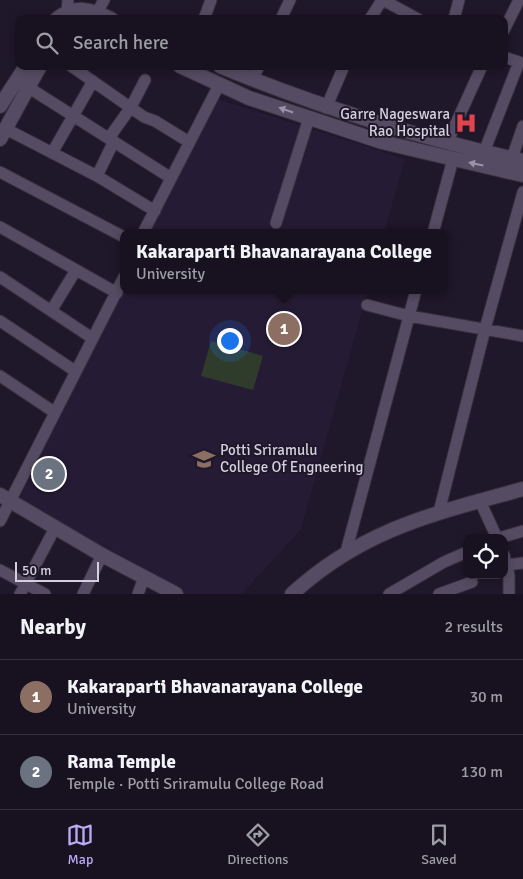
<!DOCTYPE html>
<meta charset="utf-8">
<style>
:root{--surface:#171120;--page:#241f2d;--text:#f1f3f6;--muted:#9e9da5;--line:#36313e;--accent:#bbaaf6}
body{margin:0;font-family:Signika,sans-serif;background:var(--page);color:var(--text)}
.controls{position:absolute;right:15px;bottom:15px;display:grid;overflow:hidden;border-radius:10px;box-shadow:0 2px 8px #0003}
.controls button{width:45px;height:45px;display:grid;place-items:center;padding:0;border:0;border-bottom:1px solid var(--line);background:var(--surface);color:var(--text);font:25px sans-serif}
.scale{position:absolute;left:15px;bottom:12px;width:84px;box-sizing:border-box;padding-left:5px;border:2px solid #d4cfdc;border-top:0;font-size:14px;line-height:18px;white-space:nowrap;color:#d4cfdc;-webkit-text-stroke:4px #1f172a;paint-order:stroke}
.you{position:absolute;left:229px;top:340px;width:18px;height:18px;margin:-12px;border:4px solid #fff;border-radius:50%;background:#1a73e8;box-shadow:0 0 0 8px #1a73e833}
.badge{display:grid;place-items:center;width:32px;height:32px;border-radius:50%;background:var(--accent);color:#fff;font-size:16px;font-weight:700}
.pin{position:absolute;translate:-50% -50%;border:2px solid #fff;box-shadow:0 1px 5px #0006}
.popup{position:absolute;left:120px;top:229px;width:328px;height:65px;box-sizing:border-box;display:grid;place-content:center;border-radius:10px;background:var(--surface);filter:drop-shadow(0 1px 4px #0005);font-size:16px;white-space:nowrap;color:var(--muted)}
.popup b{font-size:19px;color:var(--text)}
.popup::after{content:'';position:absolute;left:50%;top:100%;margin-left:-10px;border:10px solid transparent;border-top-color:var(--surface)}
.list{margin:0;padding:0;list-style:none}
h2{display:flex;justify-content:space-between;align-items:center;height:65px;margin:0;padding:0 20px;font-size:21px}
h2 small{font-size:16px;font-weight:400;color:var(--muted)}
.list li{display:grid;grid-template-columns:32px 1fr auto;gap:15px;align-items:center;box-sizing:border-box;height:75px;padding:0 20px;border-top:1px solid var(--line)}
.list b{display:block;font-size:19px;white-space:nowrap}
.list p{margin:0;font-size:16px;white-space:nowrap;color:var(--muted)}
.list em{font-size:16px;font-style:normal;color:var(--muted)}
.icon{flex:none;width:28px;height:28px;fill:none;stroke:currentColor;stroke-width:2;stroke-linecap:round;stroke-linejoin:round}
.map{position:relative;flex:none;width:523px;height:594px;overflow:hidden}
.search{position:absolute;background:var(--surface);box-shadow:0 2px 8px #0003;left:15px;right:15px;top:15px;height:55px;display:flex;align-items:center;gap:12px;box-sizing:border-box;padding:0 18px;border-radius:10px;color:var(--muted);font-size:19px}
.sheet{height:215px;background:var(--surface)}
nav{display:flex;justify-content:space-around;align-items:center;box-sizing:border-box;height:70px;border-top:1px solid var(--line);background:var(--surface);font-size:14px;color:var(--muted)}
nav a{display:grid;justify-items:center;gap:2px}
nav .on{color:var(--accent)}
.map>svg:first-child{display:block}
.built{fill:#261b35}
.green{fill:#303c2b}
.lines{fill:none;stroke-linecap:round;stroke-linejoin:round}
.minor-casing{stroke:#36303e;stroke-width:13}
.tertiary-casing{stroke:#36303e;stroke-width:16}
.minor{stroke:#554c63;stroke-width:11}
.tertiary{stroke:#554c63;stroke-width:14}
.oneway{fill:#9b94a6}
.labels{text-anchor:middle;stroke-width:4;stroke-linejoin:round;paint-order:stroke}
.poi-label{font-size:15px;fill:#d4cfdc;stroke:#1f172a;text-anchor:end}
</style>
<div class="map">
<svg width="523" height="594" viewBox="0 0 523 594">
<rect width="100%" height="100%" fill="#1f172a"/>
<path class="built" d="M 215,98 L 405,159 L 384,233 L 146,233 Z
M 124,279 L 124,290 L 368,290 L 301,529 L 242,594 L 182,594 L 19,500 Z"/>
<path class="green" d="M 211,341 L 263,356 L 253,390 L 201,376 Z"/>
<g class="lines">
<g class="minor-casing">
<path id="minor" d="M 383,0 L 418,19
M 67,11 L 68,0
M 97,12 L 104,0
M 204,19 L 211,0
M 281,19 L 290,0
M 370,19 L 382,0
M 454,19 L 459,0
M 504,30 L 519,0
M 71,66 L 144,117 L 155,121 L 189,142
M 252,80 L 259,66
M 23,84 L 171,178
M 326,108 L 344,66
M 6,129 L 97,176 L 155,211
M 109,138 L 131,107 L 145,80
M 447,143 L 482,66
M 484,152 L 519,62 L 504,57
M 52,153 L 93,81
M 512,158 L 523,126
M 0,172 L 124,237
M 97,176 L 114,141
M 276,223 L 309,118
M 0,227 L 117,293
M 143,233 L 219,85
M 433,233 L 453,159
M 0,277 L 92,338
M 367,305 L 409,316 L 523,336
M 51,311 L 76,270
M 0,321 L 75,371
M 0,376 L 54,412
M 480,501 L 497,538
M 439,512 L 485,329 L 523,192
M 0,521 L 124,277
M 499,538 L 523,531
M 346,552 L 416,290
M 504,555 L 509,575 L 509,594
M 507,565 L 523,563
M 0,570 L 45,594
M 20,594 L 55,528
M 83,594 L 102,555
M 138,594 L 144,577
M 389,594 L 444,562 L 467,552
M 439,594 L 472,582"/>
</g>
<g class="tertiary-casing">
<path id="tertiary" d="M 57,19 C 75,4 92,10 111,19
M 180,66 L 249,98 L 382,142 L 523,175
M 220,66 C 320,108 417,137 523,161
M 0,106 L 26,66
M 0,139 L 40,66
M 0,495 L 102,555 L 176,594
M 292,594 C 363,529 433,514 523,489"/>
</g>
<use href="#minor" class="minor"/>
<use href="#tertiary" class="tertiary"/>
</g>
<defs><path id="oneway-solid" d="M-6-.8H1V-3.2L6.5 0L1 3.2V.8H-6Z" transform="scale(1.25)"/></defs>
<g class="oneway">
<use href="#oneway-solid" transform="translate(286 110) rotate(-161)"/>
<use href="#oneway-solid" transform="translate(476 164) rotate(-168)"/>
</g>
<defs>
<g id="hospital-bare" transform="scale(1.725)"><path d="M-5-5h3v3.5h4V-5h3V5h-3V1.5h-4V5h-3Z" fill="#e0444e" stroke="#1f172a" stroke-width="2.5" paint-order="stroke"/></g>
<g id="university-bare" transform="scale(1.725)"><path d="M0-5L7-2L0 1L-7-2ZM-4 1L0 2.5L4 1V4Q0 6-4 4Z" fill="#8d6e63" stroke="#1f172a" stroke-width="2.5" paint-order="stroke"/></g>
</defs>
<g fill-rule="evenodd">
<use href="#hospital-bare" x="466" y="123"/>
<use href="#university-bare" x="204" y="459"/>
</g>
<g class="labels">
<g class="poi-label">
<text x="450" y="119">Garre Nageswara<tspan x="450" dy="17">Rao Hospital</tspan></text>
<text x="220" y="455" text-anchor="start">Potti Sriramulu<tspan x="220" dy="17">College Of Engneering</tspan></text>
</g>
</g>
</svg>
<div class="controls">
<button><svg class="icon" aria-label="locate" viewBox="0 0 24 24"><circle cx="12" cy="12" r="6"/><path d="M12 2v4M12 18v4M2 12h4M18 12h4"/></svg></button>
</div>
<div class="scale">50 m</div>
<div class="you"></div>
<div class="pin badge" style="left:284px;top:329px;background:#8d6e63">1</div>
<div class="popup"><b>Kakaraparti Bhavanarayana College</b>University</div>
<div class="pin badge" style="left:49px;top:474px;background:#6b7280">2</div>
<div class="search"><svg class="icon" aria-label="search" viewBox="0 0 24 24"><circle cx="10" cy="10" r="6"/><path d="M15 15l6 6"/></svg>Search here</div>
</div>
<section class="sheet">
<h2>Nearby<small>2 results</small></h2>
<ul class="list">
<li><span class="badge" style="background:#8d6e63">1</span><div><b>Kakaraparti Bhavanarayana College</b><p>University</p></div><em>30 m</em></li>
<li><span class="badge" style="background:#6b7280">2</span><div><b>Rama Temple</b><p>Temple · Potti Sriramulu College Road</p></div><em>130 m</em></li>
</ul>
</section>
<nav>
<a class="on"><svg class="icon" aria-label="map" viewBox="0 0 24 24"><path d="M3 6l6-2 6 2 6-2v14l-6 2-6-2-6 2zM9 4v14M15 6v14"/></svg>Map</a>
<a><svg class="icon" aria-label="directions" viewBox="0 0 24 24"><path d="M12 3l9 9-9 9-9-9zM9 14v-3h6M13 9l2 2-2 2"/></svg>Directions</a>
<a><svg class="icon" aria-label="saved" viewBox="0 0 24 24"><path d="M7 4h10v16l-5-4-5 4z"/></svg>Saved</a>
</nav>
